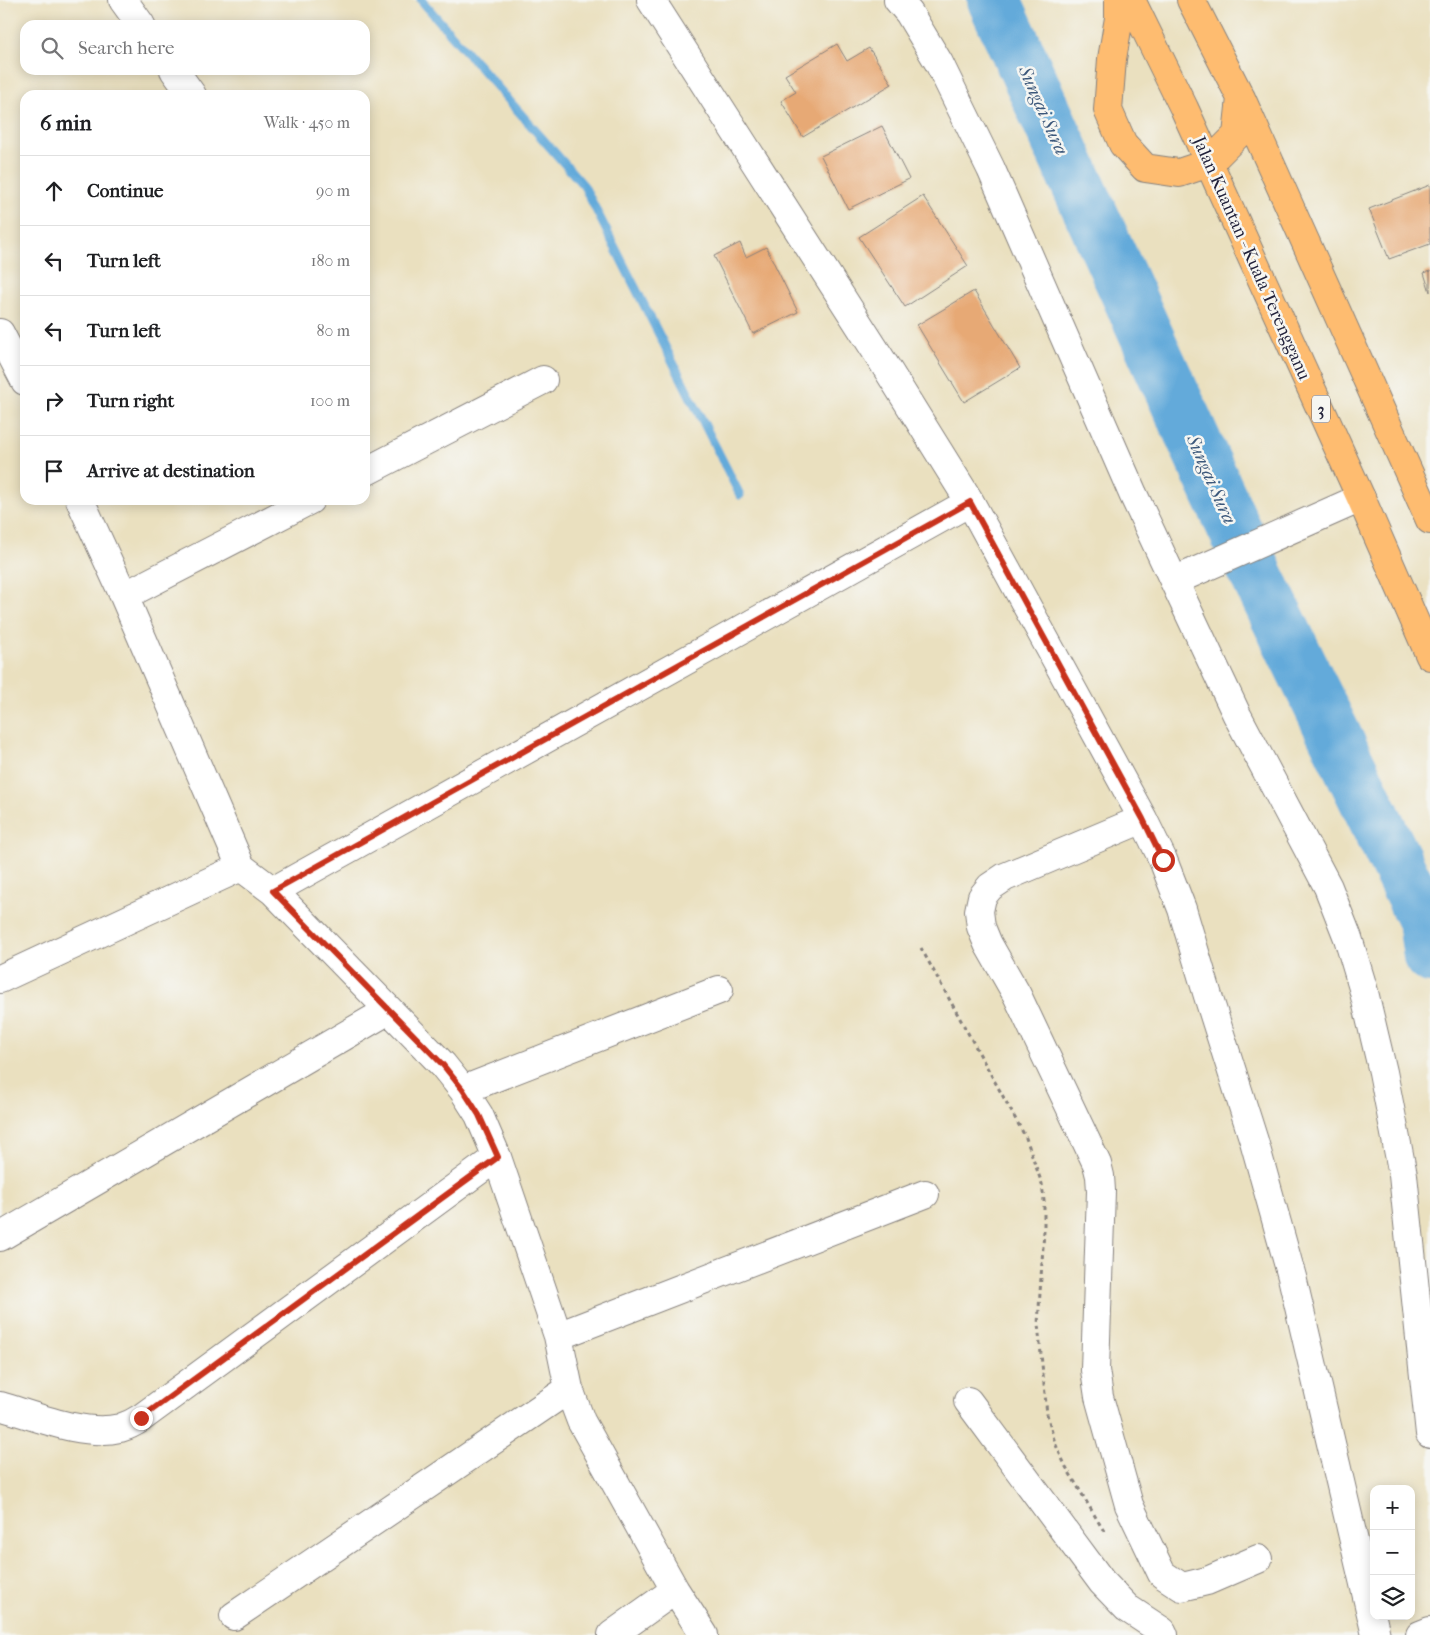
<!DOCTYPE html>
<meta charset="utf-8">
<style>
:root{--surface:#fff;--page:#f2f2f2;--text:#202124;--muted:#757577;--line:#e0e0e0}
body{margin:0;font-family:"IM FELL French Canon",serif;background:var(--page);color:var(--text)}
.controls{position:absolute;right:15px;bottom:15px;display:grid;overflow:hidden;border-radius:10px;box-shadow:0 2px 12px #0003}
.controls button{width:45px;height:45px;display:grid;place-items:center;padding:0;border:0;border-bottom:1px solid var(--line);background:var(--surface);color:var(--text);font:25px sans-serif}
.stop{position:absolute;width:15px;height:15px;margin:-11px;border:4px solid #c8321e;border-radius:50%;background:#fff}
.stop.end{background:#c8321e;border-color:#fff;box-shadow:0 1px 5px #0008}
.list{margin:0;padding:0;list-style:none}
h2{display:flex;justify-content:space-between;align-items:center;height:65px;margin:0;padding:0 20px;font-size:21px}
h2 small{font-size:16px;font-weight:400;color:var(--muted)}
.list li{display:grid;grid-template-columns:32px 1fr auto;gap:15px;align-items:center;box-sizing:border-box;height:70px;padding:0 20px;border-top:1px solid var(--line)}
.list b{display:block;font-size:19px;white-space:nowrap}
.list em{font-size:16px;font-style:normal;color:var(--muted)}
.icon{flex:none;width:28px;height:28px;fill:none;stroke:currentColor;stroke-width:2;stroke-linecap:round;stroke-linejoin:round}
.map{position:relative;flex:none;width:1430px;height:1635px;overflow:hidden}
.search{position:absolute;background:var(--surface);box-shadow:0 2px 12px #0003;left:20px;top:20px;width:350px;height:55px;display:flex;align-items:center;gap:12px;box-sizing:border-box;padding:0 18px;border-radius:15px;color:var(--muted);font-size:19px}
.panel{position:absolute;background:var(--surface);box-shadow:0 2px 12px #0003;left:20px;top:90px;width:350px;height:415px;border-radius:15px}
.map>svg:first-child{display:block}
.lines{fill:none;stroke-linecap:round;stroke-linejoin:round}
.stream{stroke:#63aada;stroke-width:9}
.river{stroke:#63aada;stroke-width:54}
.building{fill:#e7a974}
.minor-casing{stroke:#86817d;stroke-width:30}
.highway-casing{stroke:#86817d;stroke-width:30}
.path{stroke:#86817d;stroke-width:3;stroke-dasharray:4 4;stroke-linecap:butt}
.minor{stroke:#fff;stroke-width:28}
.highway{stroke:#febc70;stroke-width:28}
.route{stroke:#c8321e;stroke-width:6}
.labels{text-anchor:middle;stroke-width:5;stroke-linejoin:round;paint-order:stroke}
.shield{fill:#f6f6f2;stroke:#626272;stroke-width:1}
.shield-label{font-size:16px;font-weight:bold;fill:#22223b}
.street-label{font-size:18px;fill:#22223b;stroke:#f6f6f2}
.water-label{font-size:19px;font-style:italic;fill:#3c587b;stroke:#f6f6f2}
</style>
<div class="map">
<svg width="1430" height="1635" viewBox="0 0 1430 1635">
<rect width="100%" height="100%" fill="#f6f6f2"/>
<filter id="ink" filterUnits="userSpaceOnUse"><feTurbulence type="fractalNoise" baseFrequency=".02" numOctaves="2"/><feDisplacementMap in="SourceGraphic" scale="10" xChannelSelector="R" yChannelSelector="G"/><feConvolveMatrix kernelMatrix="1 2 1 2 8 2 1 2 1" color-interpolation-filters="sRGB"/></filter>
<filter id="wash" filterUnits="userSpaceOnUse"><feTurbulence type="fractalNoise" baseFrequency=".0096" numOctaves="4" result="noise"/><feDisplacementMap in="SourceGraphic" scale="20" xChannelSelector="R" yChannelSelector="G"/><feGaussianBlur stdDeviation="1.12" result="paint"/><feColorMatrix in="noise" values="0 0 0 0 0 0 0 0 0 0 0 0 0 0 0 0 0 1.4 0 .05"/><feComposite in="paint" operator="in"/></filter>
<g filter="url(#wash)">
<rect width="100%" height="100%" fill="#eae0bf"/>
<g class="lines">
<path class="stream" d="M 421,0 L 584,186 L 740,495"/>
<path class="river" d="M 994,0 L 1234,528 L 1425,922 L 1430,956"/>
</g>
<g id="blocks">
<path class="building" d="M 837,44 L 847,61 L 869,48 L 892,84 L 803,137 L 781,101 L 796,92 L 785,75 Z
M 882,126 L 909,179 L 848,209 L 821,156 Z
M 1430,185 L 1430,244 L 1389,259 L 1369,209 Z
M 923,196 L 968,266 L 905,307 L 859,237 Z
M 740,243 L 746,257 L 766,247 L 798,312 L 753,334 L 714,256 Z
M 1430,271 L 1430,292 L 1424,273 Z
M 974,291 L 1020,368 L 964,402 L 917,325 Z"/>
</g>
</g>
<g filter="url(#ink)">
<use href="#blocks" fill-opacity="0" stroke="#86817d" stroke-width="1"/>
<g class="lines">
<g class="minor-casing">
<path id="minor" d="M 123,0 L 141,25
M 651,0 L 881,359 L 970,502 L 1143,819 L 1163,860 L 1182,909 L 1208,996 L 1254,1141 L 1292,1277 L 1376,1635
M 898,0 L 909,13 L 939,63 L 991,169 L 1133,494 L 1237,715 L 1328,887 L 1348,938 L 1363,988 L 1383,1072 L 1403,1175 L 1430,1434
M 174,70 L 192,95
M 0,333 L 25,381
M 365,472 L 543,380
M 80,500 L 124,596 L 241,867 L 273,891 L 443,1065 L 463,1090 L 479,1115 L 497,1157 L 558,1336 L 569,1389 L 581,1421 L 675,1590 L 704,1635
M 1174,581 L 1361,498
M 124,596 L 310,500
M 1143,819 L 1005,877 L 990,887 L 982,897 L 979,911 L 981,927 L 988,944 L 1017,995 L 1097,1164 L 1100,1176 L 1101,1191 L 1095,1370 L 1099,1397 L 1129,1505 L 1162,1574 L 1182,1587 L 1207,1581 L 1258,1559
M 273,891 L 970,502
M 0,979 L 241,867
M 463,1090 L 719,990
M 0,1237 L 389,1010
M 558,1336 L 925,1194
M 968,1401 L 1102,1582 L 1127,1608 L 1162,1631 L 1164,1635
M 0,1406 C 35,1416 84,1437 120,1428 C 127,1426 135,1422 141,1418 L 497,1157
M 234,1616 L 569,1389
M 612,1635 L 675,1590
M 1420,1635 L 1430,1631"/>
</g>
<g class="highway-casing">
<path id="highway" d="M 1119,0 L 1119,18 L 1112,59 L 1108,110 L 1123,144 L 1145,168 L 1179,173 L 1209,163 L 1237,135 L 1241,98
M 1131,0 L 1184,108 L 1209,163 L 1361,498 L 1430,656
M 1191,0 L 1241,98 L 1430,520"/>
</g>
<path class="path" d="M 921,948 L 1026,1138 L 1042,1184 L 1044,1201 L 1044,1231 L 1038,1324 L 1047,1414 L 1055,1443 L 1066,1467 L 1105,1533"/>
<use href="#minor" class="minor"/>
<use href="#highway" class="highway"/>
</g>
</g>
<g class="lines" filter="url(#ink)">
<path class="route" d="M 141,1418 L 498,1157 L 479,1115 L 463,1090 L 443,1065 L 273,891 L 970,502 L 1143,819 L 1163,860"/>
</g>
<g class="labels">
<rect class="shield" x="1312" y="395.5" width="18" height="27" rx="4"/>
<g class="shield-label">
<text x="1321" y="415">3</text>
</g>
<g class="street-label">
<text transform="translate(1252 258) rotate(66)" y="6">Jalan Kuantan - Kuala Terengganu</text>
</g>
<g class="water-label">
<text transform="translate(1044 110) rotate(66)" y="7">Sungai Sura</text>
<text transform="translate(1212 479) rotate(66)" y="7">Sungai Sura</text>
</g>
</g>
</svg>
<div class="controls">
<button>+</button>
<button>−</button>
<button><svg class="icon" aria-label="layers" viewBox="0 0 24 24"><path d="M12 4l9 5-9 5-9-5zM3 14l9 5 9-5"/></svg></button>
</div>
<div class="stop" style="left:1163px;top:860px"></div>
<div class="stop end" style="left:141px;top:1418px"></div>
<div class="search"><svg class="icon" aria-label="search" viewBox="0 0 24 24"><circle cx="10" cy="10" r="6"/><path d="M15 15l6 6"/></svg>Search here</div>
<section class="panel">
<h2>6 min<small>Walk · 450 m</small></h2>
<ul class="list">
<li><svg class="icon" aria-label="ahead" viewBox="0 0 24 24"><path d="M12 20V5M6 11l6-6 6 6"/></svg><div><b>Continue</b></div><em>90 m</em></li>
<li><svg class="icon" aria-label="left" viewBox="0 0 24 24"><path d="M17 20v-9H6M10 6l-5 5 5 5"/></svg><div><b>Turn left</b></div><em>180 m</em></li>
<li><svg class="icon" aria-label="left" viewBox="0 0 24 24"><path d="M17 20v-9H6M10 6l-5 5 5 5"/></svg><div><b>Turn left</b></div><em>80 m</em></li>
<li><svg class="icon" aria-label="right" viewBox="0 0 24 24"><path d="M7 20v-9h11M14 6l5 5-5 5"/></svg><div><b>Turn right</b></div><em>100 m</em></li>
<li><svg class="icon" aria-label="arrive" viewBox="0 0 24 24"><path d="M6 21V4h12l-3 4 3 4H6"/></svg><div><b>Arrive at destination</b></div></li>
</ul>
</section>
</div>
